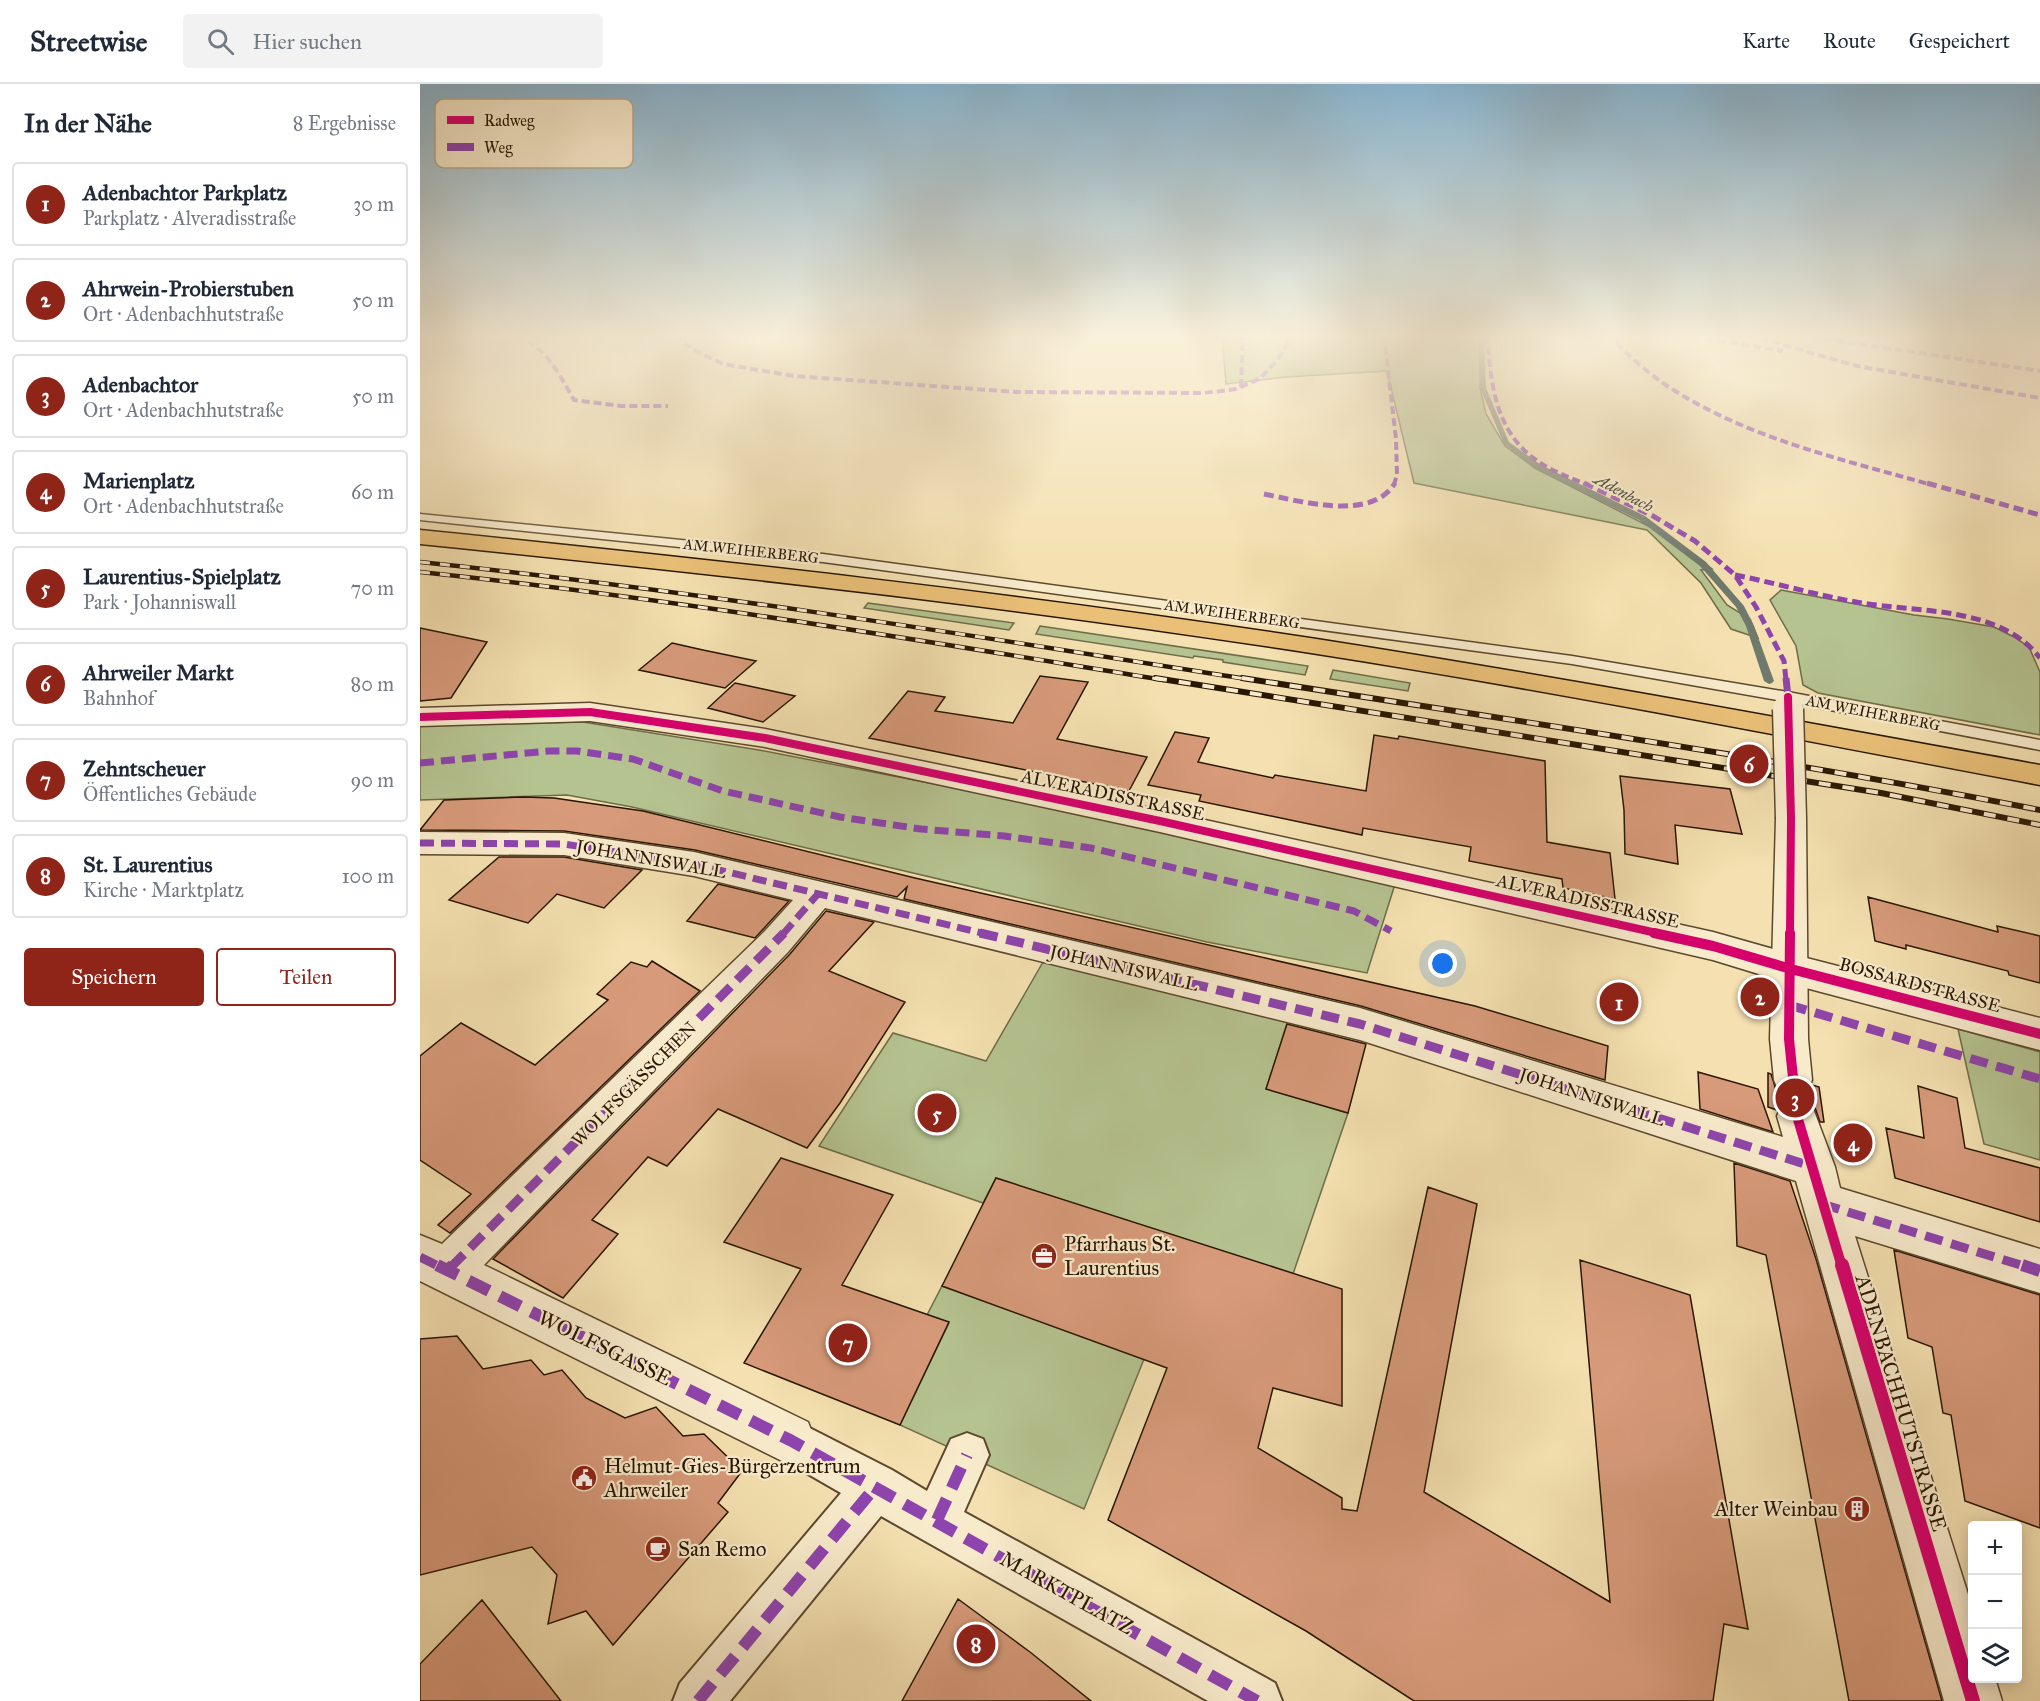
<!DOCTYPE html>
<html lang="de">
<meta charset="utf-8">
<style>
:root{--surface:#fff;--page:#f2f2f3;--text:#1f2937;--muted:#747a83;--line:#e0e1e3;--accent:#8f2418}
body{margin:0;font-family:"IM FELL Great Primer",serif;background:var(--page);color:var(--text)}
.controls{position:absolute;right:18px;bottom:18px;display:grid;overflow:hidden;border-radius:6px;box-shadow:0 3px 15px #0003}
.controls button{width:54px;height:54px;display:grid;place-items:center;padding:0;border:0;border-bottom:2px solid var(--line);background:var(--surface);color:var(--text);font:30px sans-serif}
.you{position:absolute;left:1023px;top:880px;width:21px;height:21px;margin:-15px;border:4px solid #fff;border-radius:50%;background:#1a73e8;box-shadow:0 0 0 9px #1a73e833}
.badge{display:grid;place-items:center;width:39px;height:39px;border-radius:50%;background:var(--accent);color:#fff;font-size:20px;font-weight:700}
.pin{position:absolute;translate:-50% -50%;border:3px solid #fff;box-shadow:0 2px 6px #0006}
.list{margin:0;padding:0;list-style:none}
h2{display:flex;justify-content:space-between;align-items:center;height:78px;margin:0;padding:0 24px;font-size:26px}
h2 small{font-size:20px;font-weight:400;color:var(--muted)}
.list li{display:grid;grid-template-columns:39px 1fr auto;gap:18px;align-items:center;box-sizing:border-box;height:84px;margin:0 12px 12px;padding:0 12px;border:2px solid var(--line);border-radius:6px}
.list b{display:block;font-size:22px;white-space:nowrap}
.list p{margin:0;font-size:20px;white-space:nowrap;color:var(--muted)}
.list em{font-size:20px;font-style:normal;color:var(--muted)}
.actions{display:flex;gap:12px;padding:18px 24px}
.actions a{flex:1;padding:14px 0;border:2px solid var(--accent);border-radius:6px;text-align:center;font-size:21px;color:var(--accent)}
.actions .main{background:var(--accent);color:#fff}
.icon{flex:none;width:33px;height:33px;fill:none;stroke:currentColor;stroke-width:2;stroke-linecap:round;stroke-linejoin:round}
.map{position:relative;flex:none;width:1620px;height:1617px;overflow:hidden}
header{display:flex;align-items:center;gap:36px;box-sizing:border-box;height:84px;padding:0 30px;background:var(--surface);border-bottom:2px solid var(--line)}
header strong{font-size:28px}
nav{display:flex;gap:33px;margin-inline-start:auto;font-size:21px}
.search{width:420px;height:54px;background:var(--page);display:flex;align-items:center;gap:15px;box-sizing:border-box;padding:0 21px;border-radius:6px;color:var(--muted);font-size:22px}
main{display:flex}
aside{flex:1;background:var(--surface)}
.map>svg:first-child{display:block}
.green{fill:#b5c390;stroke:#6f6c48;stroke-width:1.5}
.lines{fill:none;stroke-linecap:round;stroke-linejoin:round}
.stream{fill:#6f796c;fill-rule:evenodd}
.building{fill:#d79a7a;stroke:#291601;stroke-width:1.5}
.service-casing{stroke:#5c482d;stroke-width:3}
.pedestrian-casing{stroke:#5c482d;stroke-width:4}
.minor-casing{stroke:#5c482d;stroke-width:3}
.tertiary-casing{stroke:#5c482d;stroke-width:3}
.primary-casing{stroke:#291601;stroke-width:3}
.service{fill:#f8ebcc;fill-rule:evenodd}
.pedestrian{fill:#f8ebcc;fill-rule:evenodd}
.minor{fill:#f8ebcc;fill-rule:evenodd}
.tertiary{fill:#f8ebcc;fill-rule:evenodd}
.primary{fill:#eac078;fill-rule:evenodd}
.rail-far1-casing{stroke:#291601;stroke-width:4.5}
.rail-casing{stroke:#291601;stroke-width:6}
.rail-far1{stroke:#f8ebcc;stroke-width:3;stroke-dasharray:10;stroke-linecap:butt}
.rail{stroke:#f8ebcc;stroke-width:4;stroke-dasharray:12;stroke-linecap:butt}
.minor-bridge-casing{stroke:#5c482d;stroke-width:33;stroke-linecap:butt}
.minor-bridge{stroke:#f8ebcc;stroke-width:30}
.quiet-far4{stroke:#8e44ad;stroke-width:4;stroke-dasharray:8 4;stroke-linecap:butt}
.quiet-far3{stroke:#8e44ad;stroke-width:5;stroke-dasharray:10 5;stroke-linecap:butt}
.quiet-far2{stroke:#8e44ad;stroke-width:7;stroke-dasharray:14 7;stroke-linecap:butt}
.quiet-far1{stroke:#8e44ad;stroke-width:9;stroke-dasharray:18 9;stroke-linecap:butt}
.quiet{stroke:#8e44ad;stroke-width:12;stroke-dasharray:23 12;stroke-linecap:butt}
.cycleway-far2-casing{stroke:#f8ebcc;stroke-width:12}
.cycleway-far1-casing{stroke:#f8ebcc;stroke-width:14}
.cycleway-casing{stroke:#f8ebcc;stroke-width:18}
.cycleway-far2{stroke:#d6006c;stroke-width:8}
.cycleway-far1{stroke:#d6006c;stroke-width:10}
.cycleway{stroke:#d6006c;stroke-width:14}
.labels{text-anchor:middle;stroke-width:4.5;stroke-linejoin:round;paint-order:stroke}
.far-street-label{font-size:15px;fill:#291601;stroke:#f8ebcc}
.far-water-label{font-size:16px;font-style:italic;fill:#525040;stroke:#f8ebcc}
.street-label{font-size:18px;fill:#291601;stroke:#f8ebcc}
.near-poi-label{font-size:21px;fill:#291601;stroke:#f8ebcc;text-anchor:start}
.near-street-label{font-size:21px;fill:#291601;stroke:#f8ebcc}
.key{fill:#f8ebcc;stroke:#baab8f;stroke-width:1.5}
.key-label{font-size:16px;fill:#291601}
</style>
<header>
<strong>Streetwise</strong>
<div class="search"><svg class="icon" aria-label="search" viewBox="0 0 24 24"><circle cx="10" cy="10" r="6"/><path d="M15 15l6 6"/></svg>Hier suchen</div>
<nav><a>Karte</a><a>Route</a><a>Gespeichert</a></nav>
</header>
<main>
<aside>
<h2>In der Nähe<small>8 Ergebnisse</small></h2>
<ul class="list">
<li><span class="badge">1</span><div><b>Adenbachtor Parkplatz</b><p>Parkplatz · Alveradisstraße</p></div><em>30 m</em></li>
<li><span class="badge">2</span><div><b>Ahrwein-Probierstuben</b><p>Ort · Adenbachhutstraße</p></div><em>50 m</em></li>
<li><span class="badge">3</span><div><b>Adenbachtor</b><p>Ort · Adenbachhutstraße</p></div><em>50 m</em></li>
<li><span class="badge">4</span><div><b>Marienplatz</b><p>Ort · Adenbachhutstraße</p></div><em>60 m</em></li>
<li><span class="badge">5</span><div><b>Laurentius-Spielplatz</b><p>Park · Johanniswall</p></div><em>70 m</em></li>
<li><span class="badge">6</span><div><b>Ahrweiler Markt</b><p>Bahnhof</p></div><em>80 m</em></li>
<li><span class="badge">7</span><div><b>Zehntscheuer</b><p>Öffentliches Gebäude</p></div><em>90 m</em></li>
<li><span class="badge">8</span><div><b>St. Laurentius</b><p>Kirche · Marktplatz</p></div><em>100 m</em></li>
</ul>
<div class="actions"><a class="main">Speichern</a><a>Teilen</a></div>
</aside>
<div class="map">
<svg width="1620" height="1617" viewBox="0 0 1620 1617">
<rect width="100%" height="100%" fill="#f4e0b0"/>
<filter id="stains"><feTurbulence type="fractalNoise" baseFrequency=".00333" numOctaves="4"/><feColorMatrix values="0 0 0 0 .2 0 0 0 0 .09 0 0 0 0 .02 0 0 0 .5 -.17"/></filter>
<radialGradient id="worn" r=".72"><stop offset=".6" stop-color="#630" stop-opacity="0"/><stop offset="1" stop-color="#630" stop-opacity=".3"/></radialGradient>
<path class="green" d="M 805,251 L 1061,251 L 1060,304 L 1066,330 L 1085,362 L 1115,384 L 1234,445 L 1239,444 L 1292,485 L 1281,486 L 1307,521 L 1330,535 L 1338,554 L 1311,545 L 1281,499 L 1227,446 L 994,399 L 967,287 L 866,293 L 806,300 L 803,263 Z
M 1361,506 L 1494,531 L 1528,535 L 1574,543 L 1594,553 L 1609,563 L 1620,588 L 1620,651 L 1398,609 L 1383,601 L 1376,562 L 1350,516 Z
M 448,519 L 594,539 L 589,546 L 444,524 Z
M 620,542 L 888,582 L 885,591 L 803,578 L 803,576 L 774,572 L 773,574 L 616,550 Z
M 913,586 L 990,599 L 988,607 L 910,595 Z
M 163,638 L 339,666 L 551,707 L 976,797 L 947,889 L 787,858 L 212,723 L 147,711 L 0,716 L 0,641 Z
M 623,878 L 868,937 L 846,1005 L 928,1029 L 873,1190 L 576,1094 L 563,1119 L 399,1062 L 473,949 L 566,977 Z
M 1538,945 L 1620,968 L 1620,1076 L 1564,1060 Z
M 522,1202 L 724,1275 L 664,1425 L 480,1341 L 529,1239 L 507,1231 Z"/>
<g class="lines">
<path class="stream" d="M 1058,251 L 1064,251 L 1066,304 L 1089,358 L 1121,381 L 1225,432 L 1286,478 L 1324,522 L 1334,542 L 1354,597 L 1352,599 L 1349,600 L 1344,597 L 1326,542 L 1316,523 L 1280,482 L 1219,436 L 1115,385 L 1084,360 L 1060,304 Z"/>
</g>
<path class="building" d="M 0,544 L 67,558 L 31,614 L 0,617 Z
M 252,559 L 283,566 L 336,577 L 305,604 L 219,586 Z
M 620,592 L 668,598 L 637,655 L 727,673 L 709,707 L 449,654 L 488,607 L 525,613 L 515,627 L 593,639 Z
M 315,599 L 343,605 L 375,612 L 343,638 L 288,624 Z
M 755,648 L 789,654 L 778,678 L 853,694 L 855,691 L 946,707 L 954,651 L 978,655 L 979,652 L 1125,677 L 1127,758 L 1190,769 L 1195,815 L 1143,804 L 1142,795 L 1049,777 L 1051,763 L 943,744 L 942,751 L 779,717 L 781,711 L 728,701 Z
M 1200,692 L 1310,705 L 1322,750 L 1255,741 L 1258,780 L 1205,770 L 1204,726 Z
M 103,713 L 134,714 L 223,727 L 495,794 L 1055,922 L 1188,962 L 1185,996 L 941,922 L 484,815 L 487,803 L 477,813 L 275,766 L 144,747 L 0,746 L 24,716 Z
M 79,773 L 144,773 L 222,786 L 184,824 L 137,810 L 108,839 L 29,816 Z
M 298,800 L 369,817 L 335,854 L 267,837 Z
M 1448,813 L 1578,848 L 1577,842 L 1620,852 L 1620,899 L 1589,891 L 1588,887 L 1486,861 L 1486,865 L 1455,857 Z
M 406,827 L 454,838 L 409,887 L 485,918 L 420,1019 L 387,1064 L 298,1025 L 247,1082 L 228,1073 L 172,1136 L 198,1150 L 143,1214 L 73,1175 L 370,870 Z
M 232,877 L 280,907 L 30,1149 L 18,1141 L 51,1110 L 0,1076 L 0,972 L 41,939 L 115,981 L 188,916 L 177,910 L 211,878 L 227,883 Z
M 867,940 L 946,960 L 928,1029 L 846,1005 Z
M 1278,988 L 1338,1005 L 1353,1048 L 1280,1025 Z
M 1348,989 L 1351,990 L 1357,1009 L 1368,1014 L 1361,1018 L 1357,1026 L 1348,1023 Z
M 1392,1001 L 1399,1003 L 1404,1038 L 1400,1038 L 1393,1018 L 1382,1013 L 1389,1009 Z
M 1498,1002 L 1537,1014 L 1545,1064 L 1620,1084 L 1620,1138 L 1475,1094 L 1466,1044 L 1504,1054 Z
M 361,1074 L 473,1111 L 422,1201 L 529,1238 L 480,1341 L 324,1279 L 381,1185 L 304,1158 Z
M 1314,1079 L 1370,1097 L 1396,1175 L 1522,1617 L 1429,1617 L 1346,1171 L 1317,1162 Z
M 576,1094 L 922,1205 L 922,1322 L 853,1304 L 838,1364 L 922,1414 L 922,1425 L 937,1427 L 1008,1103 L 1057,1120 L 1004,1408 L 1190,1518 L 1160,1176 L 1270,1211 L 1328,1545 L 1304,1540 L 1293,1617 L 994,1617 L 886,1547 L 688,1436 L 747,1284 L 522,1202 Z
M 1474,1166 L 1620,1211 L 1620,1444 L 1545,1417 L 1531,1331 L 1523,1329 L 1512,1263 L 1488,1254 Z
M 37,1252 L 63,1285 L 111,1276 L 124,1291 L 142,1286 L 166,1314 L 205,1334 L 236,1323 L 263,1352 L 284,1350 L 322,1387 L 298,1419 L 308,1428 L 193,1561 L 166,1527 L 128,1540 L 137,1491 L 112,1463 L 0,1491 L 0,1255 Z
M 538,1515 L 610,1568 L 671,1617 L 482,1617 Z
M 62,1516 L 141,1617 L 0,1617 L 0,1580 Z"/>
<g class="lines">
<g class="service-casing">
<path id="service" d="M 0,430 L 403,470 L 1152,572 L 1368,608 L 1620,656 L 1620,666 L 1368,618 L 1152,580 L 403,478 L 0,436 Z"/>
</g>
<g class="pedestrian-casing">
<path id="pedestrian" d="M 370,1334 L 472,1386 L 507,1407 L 531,1355 L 547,1349 L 563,1355 L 569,1371 L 544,1428 L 855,1599 L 862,1617 L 788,1617 L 461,1432 L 310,1617 L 253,1617 L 260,1599 L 421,1409 L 355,1371 L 348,1356 L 355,1341 Z"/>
</g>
<g class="minor-casing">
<path id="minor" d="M 1371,723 L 1382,726 L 1386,734 L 1388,955 L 1392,996 L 1387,1008 L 1373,1014 L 1359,1008 L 1354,996 L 1350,955 L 1356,734 L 1360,726 Z
M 0,748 L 144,749 L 274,768 L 940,924 L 1363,1053 L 1357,1032 L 1363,1019 L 1377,1013 L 1391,1019 L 1415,1083 L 1420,1104 L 1620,1165 L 1620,1209 L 1435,1152 L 1552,1523 L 1552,1594 L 1575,1594 L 1582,1617 L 1524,1617 L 1376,1097 L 940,956 L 405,824 L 368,868 L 64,1181 L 388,1338 L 395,1356 L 388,1374 L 370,1381 L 0,1197 L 0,1151 L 22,1160 L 344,848 L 373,816 L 274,792 L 144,771 L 0,770 Z"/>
</g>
<g class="tertiary-casing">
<path id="tertiary" d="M 170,619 L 345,645 L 740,726 L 1293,848 L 1371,870 L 1620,934 L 1620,966 L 1371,900 L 1293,876 L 740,748 L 345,663 L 170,637 L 0,642 L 0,624 Z"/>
</g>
<g class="primary-casing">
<path id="primary" d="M 0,446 C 297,476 595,509 890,554 C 1134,592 1377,637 1620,681 L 1620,701 C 1377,655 1135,607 891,569 C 595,523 298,490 0,460 Z"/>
</g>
<use href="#service" class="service"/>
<use href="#pedestrian" class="pedestrian"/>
<use href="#minor" class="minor"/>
<use href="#tertiary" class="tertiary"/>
<use href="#primary" class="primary"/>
<g class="rail-far1-casing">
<path id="rail-far1" d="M 0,478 C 279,507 555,552 832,596
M 0,488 C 249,514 497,556 744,596"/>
</g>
<g class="rail-casing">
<path id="rail" d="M 735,594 L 1461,709 L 1620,741
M 822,594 C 1089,636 1355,674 1620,726"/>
</g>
<use href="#rail-far1" class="rail-far1"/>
<use href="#rail" class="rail"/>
<g class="minor-bridge-casing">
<path id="minor-bridge" d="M 1368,625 L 1371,734"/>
</g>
<use href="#minor-bridge" class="minor-bridge"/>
<path class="quiet-far4" d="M 97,251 C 126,263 139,290 154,316 L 201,322 L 248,322
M 255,251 L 272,265 L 303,280 L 374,292 L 597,308 L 784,309 L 816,305 L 839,295 L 856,278 L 873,251
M 968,251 L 965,261 L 976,355 L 977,390 L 974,401
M 1067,251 C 1071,298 1074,346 1116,376 C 1131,387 1150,393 1167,401
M 1188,251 C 1205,268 1223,285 1243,299 C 1322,353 1421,375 1512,401
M 1262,251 L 1363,267
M 1329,251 L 1437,282 L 1620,314
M 1380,251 L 1620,287
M 821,303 L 823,251"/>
<path class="quiet-far3" d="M 1164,399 L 1233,432 L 1275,457 L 1315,491 L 1336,523 L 1364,577 L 1366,596
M 1507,399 L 1620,431
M 844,410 C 880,417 952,438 975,399
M 1315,491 C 1356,499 1396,511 1436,518 C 1496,529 1579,521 1620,574"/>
<path class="quiet-far2" d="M 1366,594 L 1368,613
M 0,679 L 129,667 L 157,667 L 213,675 L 303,707 L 420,733 L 501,745 L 584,752 L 671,764 L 934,827 L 971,847
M 0,759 L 144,760 L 274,780 L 566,850
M 363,850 L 397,811"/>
<path class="quiet-far1" d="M 560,849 L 940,940 L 1394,1083
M 1369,921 L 1620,995
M 1402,1120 L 1607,1183
M 0,1173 L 20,1183
M 31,1183 L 364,849"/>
<path class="quiet" d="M 17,1181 L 370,1356 L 837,1617
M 1602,1181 L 1620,1187
M 28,1186 L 33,1181
M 517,1436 L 547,1371
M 278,1617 L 456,1402"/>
<g class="cycleway-far2-casing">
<path id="cycleway-far2" d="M 1368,613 L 1371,734 L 1370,850
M 0,633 L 170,628 L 345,654 L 740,737 L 1241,850"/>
</g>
<g class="cycleway-far1-casing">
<path id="cycleway-far1" d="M 1234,849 L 1293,862 L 1371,885 L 1620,950
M 1370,849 L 1369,955 L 1377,1032 L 1422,1183"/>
</g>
<g class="cycleway-casing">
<path id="cycleway" d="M 1422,1181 L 1553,1617"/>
</g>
<use href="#cycleway-far2" class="cycleway-far2"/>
<use href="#cycleway-far1" class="cycleway-far1"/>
<use href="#cycleway" class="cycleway"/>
</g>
<linearGradient id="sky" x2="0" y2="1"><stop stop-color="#8ab7d3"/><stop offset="0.53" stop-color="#faf1db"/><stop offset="1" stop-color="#faf1db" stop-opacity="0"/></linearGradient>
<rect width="1620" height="477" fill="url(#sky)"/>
<defs>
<g id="office-disc" transform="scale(1.35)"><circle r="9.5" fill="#8f2418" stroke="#f8ebcc"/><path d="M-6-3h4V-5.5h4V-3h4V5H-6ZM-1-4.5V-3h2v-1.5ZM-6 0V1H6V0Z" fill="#fff"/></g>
<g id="civic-disc" transform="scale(1.35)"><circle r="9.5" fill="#8f2418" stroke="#f8ebcc"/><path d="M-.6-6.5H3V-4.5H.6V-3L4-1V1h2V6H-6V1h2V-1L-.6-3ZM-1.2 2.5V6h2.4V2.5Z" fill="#fff"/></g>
<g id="building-disc" transform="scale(1.35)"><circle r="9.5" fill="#8f2418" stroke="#f8ebcc"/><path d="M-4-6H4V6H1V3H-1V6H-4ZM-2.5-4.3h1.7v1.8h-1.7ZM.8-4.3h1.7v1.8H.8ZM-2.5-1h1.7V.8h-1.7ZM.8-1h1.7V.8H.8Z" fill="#fff"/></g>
<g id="cafe-disc" transform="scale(1.35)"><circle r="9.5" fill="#8f2418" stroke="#f8ebcc"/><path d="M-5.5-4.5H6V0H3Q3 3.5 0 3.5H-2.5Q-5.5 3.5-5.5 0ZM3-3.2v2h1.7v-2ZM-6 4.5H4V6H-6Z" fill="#fff"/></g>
</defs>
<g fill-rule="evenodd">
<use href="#office-disc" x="624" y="1172"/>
<use href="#civic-disc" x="164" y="1394"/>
<use href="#building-disc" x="1437" y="1425"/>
<use href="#cafe-disc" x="238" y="1465"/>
</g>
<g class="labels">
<g class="far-street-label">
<text transform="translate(331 467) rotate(6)" y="5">AM WEIHERBERG</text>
<text transform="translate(812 530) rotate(8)" y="5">AM WEIHERBERG</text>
<text transform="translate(1453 629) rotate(11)" y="5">AM WEIHERBERG</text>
</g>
<g class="far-water-label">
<text transform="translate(1204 408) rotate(28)" y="6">Adenbach</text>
</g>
<g class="street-label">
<text transform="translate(693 711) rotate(12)" y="6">ALVERADISSTRASSE</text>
<text transform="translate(231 775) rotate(10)" y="6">JOHANNISWALL</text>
<text transform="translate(1168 817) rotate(13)" y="6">ALVERADISSTRASSE</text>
<text transform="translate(704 884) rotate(13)" y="6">JOHANNISWALL</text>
<text transform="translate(1500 901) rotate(15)" y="6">BOSSARDSTRASSE</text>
<text transform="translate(214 1000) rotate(-45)" y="6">WOLFSGÄSSCHEN</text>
<text transform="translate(1172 1013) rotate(18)" y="6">JOHANNISWALL</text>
</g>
<g class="near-poi-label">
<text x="644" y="1167">Pfarrhaus St.<tspan x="644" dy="24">Laurentius</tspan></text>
<text x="184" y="1389">Helmut-Gies-Bürgerzentrum<tspan x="184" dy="24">Ahrweiler</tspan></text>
<text x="1418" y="1432" text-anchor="end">Alter Weinbau</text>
<text x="258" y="1472">San Remo</text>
</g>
<g class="near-street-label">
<text transform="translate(185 1264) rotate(26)" y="7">WOLFSGASSE</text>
<text transform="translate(1481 1319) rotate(73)" y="7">ADENBACHHUTSTRASSE</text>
<text transform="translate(647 1509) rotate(29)" y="7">MARKTPLATZ</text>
</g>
</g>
<rect x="15" y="15" width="198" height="69" rx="9" class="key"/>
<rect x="27" y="32" width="27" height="8" fill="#d6006c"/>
<rect x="27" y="59" width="27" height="8" fill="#8e44ad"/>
<g class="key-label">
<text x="64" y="42">Radweg</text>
<text x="64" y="69">Weg</text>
</g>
<rect width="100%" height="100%" filter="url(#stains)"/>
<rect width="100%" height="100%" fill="url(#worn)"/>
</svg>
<div class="controls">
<button>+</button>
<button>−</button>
<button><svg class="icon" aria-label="layers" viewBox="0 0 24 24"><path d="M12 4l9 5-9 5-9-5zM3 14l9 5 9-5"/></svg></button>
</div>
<div class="you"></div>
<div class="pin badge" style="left:1199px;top:918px">1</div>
<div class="pin badge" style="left:1340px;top:913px">2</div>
<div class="pin badge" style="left:1375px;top:1014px">3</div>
<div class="pin badge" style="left:1433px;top:1059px">4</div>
<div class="pin badge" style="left:517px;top:1029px">5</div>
<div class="pin badge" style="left:1329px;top:680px">6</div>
<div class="pin badge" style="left:428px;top:1259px">7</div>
<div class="pin badge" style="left:556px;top:1560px">8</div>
</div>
</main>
